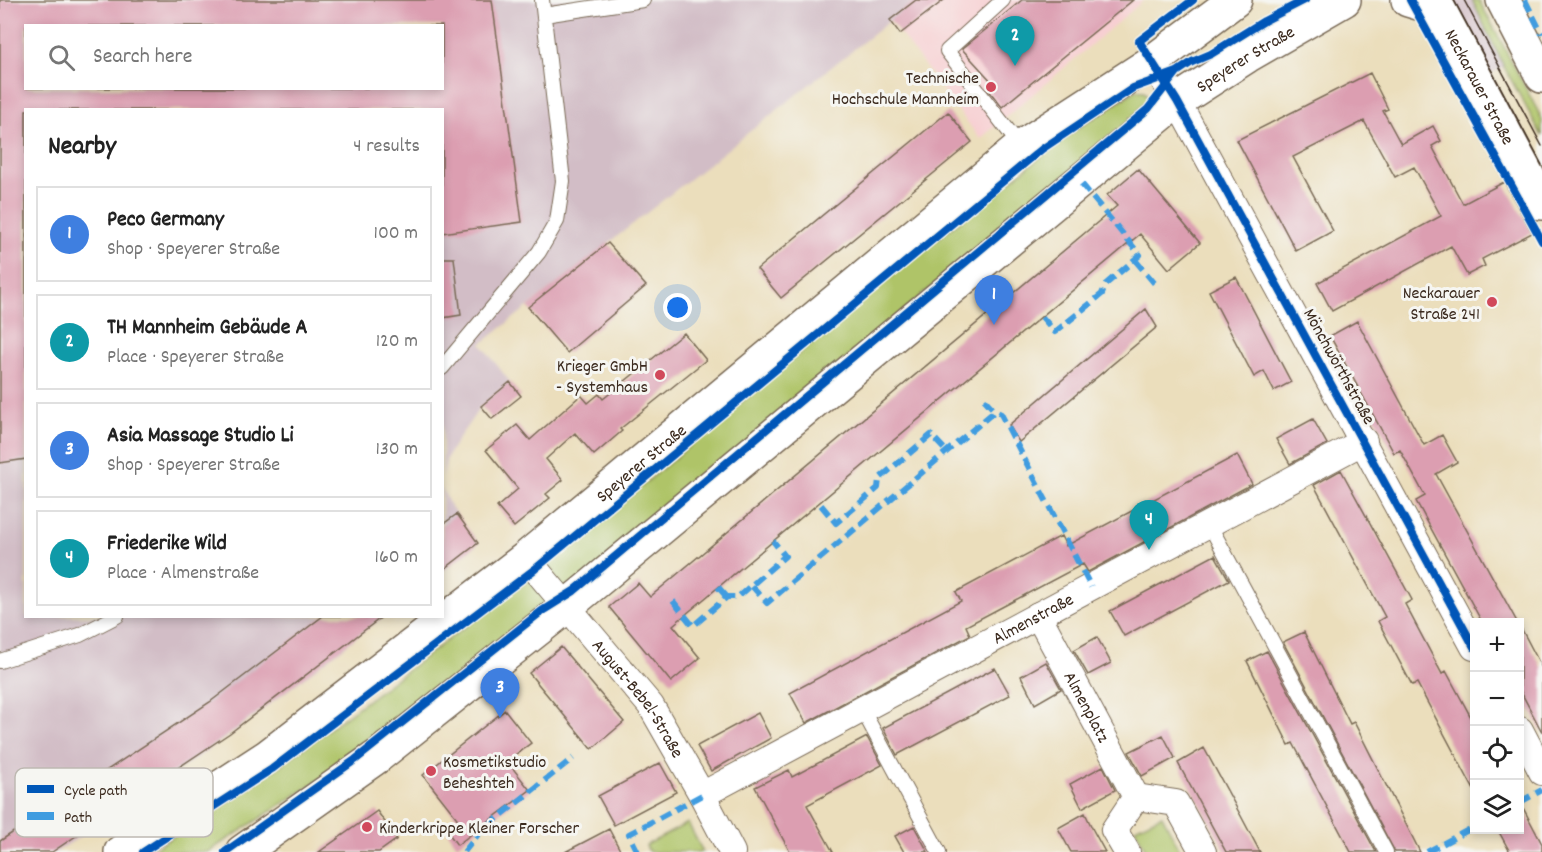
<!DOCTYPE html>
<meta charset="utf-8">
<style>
:root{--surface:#fff;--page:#f2f2f2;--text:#222;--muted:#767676;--line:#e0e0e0;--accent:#0b8043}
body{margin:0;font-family:Dekko,sans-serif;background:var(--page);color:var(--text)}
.controls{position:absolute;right:18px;bottom:18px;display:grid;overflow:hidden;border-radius:0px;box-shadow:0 3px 9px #0003}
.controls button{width:54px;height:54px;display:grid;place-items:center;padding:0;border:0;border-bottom:2px solid var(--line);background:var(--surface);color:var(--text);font:30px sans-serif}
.you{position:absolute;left:678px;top:308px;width:21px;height:21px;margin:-15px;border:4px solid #fff;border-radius:50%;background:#1a73e8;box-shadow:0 0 0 9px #1a73e833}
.badge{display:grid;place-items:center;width:39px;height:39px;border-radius:50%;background:var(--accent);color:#fff;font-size:20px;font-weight:700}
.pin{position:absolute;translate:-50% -50px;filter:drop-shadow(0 2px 3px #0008)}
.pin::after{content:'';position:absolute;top:32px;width:21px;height:18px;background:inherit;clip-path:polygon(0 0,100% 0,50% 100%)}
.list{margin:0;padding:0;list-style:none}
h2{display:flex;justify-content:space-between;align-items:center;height:78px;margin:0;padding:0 24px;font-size:26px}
h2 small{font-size:20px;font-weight:400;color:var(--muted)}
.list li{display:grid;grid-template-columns:39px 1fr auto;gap:18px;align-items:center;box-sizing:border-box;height:96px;margin:0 12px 12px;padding:0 12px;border:2px solid var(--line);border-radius:0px}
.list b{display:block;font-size:22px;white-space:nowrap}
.list p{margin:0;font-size:20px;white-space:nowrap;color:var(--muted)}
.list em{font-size:20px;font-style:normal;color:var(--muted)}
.icon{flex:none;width:33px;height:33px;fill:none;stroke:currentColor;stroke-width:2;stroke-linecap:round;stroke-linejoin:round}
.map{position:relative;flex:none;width:1542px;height:852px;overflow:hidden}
.search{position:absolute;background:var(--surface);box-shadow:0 3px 9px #0003;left:24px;top:24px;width:420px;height:66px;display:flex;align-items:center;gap:15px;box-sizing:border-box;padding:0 21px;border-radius:0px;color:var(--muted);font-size:22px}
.panel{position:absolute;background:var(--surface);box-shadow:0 3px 9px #0003;left:24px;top:108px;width:420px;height:510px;border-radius:0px}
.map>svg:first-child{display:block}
.built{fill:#f7cfd2}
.industrial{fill:#d2bdc6;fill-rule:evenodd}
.green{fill:#afc468;stroke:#757743;stroke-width:1.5}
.building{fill:#dc9eb1;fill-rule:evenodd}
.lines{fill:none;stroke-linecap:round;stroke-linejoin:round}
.lane-casing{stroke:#796955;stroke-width:16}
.street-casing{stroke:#796955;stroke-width:28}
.secondary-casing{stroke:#796955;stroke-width:36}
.primary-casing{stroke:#796955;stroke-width:36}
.lane{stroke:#fff;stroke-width:14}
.street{stroke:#fff;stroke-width:26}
.secondary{stroke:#fff;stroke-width:33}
.primary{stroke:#fff;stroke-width:33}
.tram{stroke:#3b2a1e;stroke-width:1.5}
.quiet{stroke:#3f9ce0;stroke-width:6;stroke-dasharray:12 6;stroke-linecap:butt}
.cycleway-casing{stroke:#f6f6f2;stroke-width:11}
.cycleway{stroke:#0057b8;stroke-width:8}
.poi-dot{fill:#d1495b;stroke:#f6f6f2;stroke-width:2}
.labels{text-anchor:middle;stroke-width:6;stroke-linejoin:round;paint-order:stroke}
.street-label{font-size:18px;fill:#3b2a1e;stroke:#f6f6f2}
.poi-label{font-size:18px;fill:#3b2a1e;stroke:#f6f6f2;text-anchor:end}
.key{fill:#f6f6f2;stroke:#beb9b2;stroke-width:1.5}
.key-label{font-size:16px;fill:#3b2a1e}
</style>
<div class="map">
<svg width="1542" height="852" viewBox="0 0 1542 852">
<rect width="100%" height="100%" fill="#f6f6f2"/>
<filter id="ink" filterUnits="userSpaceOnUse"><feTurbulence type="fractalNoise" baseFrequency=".0167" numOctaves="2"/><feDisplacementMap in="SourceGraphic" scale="12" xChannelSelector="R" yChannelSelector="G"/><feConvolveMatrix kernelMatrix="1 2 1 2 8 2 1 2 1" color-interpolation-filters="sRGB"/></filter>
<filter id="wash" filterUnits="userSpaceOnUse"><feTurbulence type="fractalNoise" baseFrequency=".008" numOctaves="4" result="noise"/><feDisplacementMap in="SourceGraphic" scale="24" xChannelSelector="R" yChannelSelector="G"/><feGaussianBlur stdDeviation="1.35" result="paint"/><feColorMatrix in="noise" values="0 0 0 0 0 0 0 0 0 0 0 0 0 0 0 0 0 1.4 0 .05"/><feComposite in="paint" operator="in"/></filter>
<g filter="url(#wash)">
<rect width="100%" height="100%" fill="#ebdebc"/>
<path class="built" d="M 916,0 L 1144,0 L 980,139 L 890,20 Z"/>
<path class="industrial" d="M 0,0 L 916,0 L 481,344 L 510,382 L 481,406 L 452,448 L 446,460 L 443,477 L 442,110 L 26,110 L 26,616 L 383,617 L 231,734 L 96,827 L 56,852 L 0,852 ZM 26,26 L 442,26 L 442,88 L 26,88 Z
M 1448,0 L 1472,0 L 1504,67 L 1487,75 Z
M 442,488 L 449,504 L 479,543 L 443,571 Z"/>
<path class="green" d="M 1472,0 L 1479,0 L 1540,115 L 1542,120 L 1542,136 L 1504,67 Z
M 1136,90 L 1144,91 L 1149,98 L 1146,107 L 572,589 L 353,758 L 208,852 L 149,852 L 273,771 L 549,564 L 908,262 L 1076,129 Z
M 1162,815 L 1181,852 L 1147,852 L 1135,828 Z
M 688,823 L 703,852 L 649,852 L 646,845 Z"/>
<g id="blocks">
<path class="building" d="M 0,0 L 492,0 L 522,222 L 442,233 L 442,110 L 26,110 L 26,459 L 0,463 ZM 26,26 L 442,26 L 442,88 L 26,88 Z
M 916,0 L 944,0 L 900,34 L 890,20 Z
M 1022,0 L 1133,0 L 1002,107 L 987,88 L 993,83 L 962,49 Z
M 1370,73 L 1388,109 L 1383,111 L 1401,144 L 1433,126 L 1441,141 L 1432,146 L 1463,204 L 1504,182 L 1532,233 L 1482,259 L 1485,266 L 1467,275 L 1451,246 L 1332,311 L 1317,283 L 1441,216 L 1414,167 L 1395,177 L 1364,121 L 1293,157 L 1333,231 L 1296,251 L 1237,140 Z
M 948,112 L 972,142 L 781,298 L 757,269 Z
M 1138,169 L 1200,243 L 1169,269 L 1140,234 L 673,625 L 700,658 L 671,682 L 609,607 L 638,583 L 650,597 L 1117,206 L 1107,195 Z
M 608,243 L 646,286 L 567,353 L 528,307 Z
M 442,258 L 454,258 L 461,315 L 442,318 Z
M 1236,277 L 1291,382 L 1274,391 L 1264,371 L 1254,377 L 1209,291 Z
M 1146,309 L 1157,327 L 1019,442 L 1009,425 Z
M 1357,321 L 1424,445 L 1442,435 L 1457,462 L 1436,474 L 1517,622 L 1482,622 L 1416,501 L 1425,496 L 1400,450 L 1394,453 L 1330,336 Z
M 684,333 L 706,360 L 620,429 L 622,431 L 594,455 L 575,433 L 546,459 L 563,480 L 546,494 L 550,498 L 514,527 L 497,507 L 518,489 L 486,450 L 517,425 L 530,440 L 581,395 L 588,403 L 599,394 L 603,399 Z
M 510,382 L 521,396 L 492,419 L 481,406 Z
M 1313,419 L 1327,444 L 1290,464 L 1276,439 Z
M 1237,455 L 1252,484 L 1088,572 L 1083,564 L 1002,607 L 966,626 L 970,635 L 806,723 L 790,693 L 961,601 L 956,592 L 1061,536 L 1066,546 Z
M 1341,470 L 1412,600 L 1405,604 L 1442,674 L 1446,671 L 1474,723 L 1474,790 L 1417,683 L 1412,685 L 1378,621 L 1385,617 L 1314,485 Z
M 457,514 L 478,543 L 442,571 L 442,525 Z
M 1215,555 L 1229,580 L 1124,636 L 1110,611 Z
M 323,616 L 383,616 L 230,733 L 52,852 L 0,852 L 0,841 L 210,702 Z
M 1520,626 L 1542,668 L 1542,732 L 1520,690 Z
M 1304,632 L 1350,724 L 1354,722 L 1420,852 L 1395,852 L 1283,642 Z
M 1097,637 L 1111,663 L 1088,675 L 1074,650 Z
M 561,647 L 624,722 L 592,749 L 529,673 Z
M 1267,651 L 1376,852 L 1351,852 L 1293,743 L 1289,745 L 1247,661 Z
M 1046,662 L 1061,689 L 1035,704 L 1021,676 Z
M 995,668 L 1010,695 L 897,755 L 883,728 Z
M 505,710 L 531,743 L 507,761 L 530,790 L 457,845 L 447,831 L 460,822 L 423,775 Z
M 758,713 L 771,738 L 711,771 L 697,746 Z
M 1163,735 L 1175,758 L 1142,776 L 1129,752 Z
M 867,737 L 882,765 L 807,805 L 833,852 L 790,852 L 755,787 L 789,770 L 792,777 Z
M 1204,748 L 1241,816 L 1260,852 L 1226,852 L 1178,763 Z
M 660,763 L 676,792 L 614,825 L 598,796 Z
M 1103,766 L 1115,790 L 1082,808 L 1070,784 Z
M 1520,802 L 1542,844 L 1542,852 L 1510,852 L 1498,830 L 1520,830 Z
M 377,811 L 397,839 L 379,852 L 319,852 Z
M 1085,813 L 1093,830 L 1105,852 L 1071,852 L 1058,828 Z
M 914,826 L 928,852 L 904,852 L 895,836 Z
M 609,829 L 621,852 L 565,852 Z"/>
</g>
</g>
<g filter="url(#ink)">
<use href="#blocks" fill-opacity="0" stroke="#796955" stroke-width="1.5"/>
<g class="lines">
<g class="lane-casing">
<path id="lane" d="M 1003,0 L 947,51 L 1021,147
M 544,15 L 643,0
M 442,368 L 539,252 L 557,221 L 563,181 L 542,0
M 1209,524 L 1386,852
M 0,661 L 80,635 L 117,616
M 862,709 L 939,852"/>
</g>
<g class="street-casing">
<g id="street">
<path d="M 1152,62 L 1177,101 L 1474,647"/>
<path id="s1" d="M 526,558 L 651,706 L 702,795 L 732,852"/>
<path id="s2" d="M 1038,615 L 1136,797"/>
<path d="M 1520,730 L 1542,772"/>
<path id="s3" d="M 702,795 L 1364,441"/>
<path d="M 1127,852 L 1114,830 L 1136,797 L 1176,803 L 1203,852"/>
</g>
</g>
<g class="secondary-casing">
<g id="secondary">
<path d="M 1408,0 L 1438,9"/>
<path id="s4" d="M 121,852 L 268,756 L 526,558 L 1021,147 L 1152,62 L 1235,0"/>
<path id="s5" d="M 242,852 L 378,756 L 567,606 L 1177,101 L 1247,56 L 1344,0"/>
</g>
</g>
<g class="primary-casing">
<g id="primary">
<path id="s6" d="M 1434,0 L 1542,203"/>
<path d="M 1503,0 L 1542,76"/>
</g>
</g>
<use href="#lane" class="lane"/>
<use href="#street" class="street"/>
<use href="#secondary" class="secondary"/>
<use href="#primary" class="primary"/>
<path class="tram" d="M 1454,0 L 1542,165
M 1464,0 L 1542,146"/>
<path class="quiet" d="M 1525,0 L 1542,34
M 1135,260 L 1156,285
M 1042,317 L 1055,332 L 1102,294 L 1106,284 L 1140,255 L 1080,182
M 984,399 L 995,411
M 821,505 L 836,523 L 878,488 L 879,479 L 931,435 L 947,452
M 752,586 L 767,603 L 995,411 L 1001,414 L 1091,587
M 718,587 L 727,597
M 673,601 L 693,626 L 727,597 L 738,597 L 785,556 L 773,541
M 1520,802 L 1542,790
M 464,852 L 480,832 L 573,758
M 638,852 L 629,834 L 702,795
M 1427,852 L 1474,827"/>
<g class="cycleway-casing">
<path id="cycleway" d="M 1193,0 L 1139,41 L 1177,101 L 1474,647
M 1410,0 L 1542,241
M 143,852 L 272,769 L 535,569 L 1042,149 L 1133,88 L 1177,72 L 1192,62 L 1211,54 L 1264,21 L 1305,0
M 225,852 L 355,760 L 542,611 L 574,591 L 1148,109 L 1177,72"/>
</g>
<use href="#cycleway" class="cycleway"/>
</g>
</g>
<g class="poi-dot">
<circle cx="991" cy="87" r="6"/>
<circle cx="1492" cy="302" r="6"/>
<circle cx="660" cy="375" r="6"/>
<circle cx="431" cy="771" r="6"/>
<circle cx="367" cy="827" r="6"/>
</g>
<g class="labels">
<g class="street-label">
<text dy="6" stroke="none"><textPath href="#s5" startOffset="1280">Speyerer Straße</textPath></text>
<text dy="6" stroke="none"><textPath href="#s6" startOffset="98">Neckarauer Straße</textPath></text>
<text transform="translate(1340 366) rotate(61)" y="6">Mönchwörthstraße</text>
<text dy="6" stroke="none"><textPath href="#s4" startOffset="650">Speyerer Straße</textPath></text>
<text dy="6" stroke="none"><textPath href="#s3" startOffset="375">Almenstraße</textPath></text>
<text dy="6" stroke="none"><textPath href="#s1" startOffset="180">August-Bebel-Straße</textPath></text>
<text dy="6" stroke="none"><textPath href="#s2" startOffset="104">Almenplatz</textPath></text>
</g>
<g class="poi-label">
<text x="979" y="83">Technische<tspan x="979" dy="21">Hochschule Mannheim</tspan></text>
<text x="1480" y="298">Neckarauer<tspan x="1480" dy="21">Straße 241</tspan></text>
<text x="648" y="371">Krieger GmbH<tspan x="648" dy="21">- Systemhaus</tspan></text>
<text x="443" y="767" text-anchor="start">Kosmetikstudio<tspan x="443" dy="21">Beheshteh</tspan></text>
<text x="379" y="833" text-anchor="start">Kinderkrippe Kleiner Forscher</text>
</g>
</g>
<rect x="15" y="768" width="198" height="69" rx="9" class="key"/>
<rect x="27" y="785" width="27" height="8" fill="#0057b8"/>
<rect x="27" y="812" width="27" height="8" fill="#3f9ce0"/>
<g class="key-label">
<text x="64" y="795">Cycle path</text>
<text x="64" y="822">Path</text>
</g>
</svg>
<div class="controls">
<button>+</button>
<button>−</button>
<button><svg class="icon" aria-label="locate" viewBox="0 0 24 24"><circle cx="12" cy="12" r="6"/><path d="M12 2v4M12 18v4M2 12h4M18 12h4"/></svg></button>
<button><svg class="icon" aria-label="layers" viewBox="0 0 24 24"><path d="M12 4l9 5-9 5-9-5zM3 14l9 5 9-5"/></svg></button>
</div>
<div class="you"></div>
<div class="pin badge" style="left:994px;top:325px;background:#3f7fe0">1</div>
<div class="pin badge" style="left:1015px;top:66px;background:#0f9aa8">2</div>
<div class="pin badge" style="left:500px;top:718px;background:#3f7fe0">3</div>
<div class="pin badge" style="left:1149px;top:550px;background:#0f9aa8">4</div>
<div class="search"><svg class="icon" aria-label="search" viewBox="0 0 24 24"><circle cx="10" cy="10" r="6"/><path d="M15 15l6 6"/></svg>Search here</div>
<section class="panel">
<h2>Nearby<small>4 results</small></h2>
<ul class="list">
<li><span class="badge" style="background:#3f7fe0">1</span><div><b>Peco Germany</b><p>Shop · Speyerer Straße</p></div><em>100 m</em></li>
<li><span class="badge" style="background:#0f9aa8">2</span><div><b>TH Mannheim Gebäude A</b><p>Place · Speyerer Straße</p></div><em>120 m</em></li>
<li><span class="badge" style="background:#3f7fe0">3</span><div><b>Asia Massage Studio Li</b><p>Shop · Speyerer Straße</p></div><em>130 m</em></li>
<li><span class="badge" style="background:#0f9aa8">4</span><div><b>Friederike Wild</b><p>Place · Almenstraße</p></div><em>160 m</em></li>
</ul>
</section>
</div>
